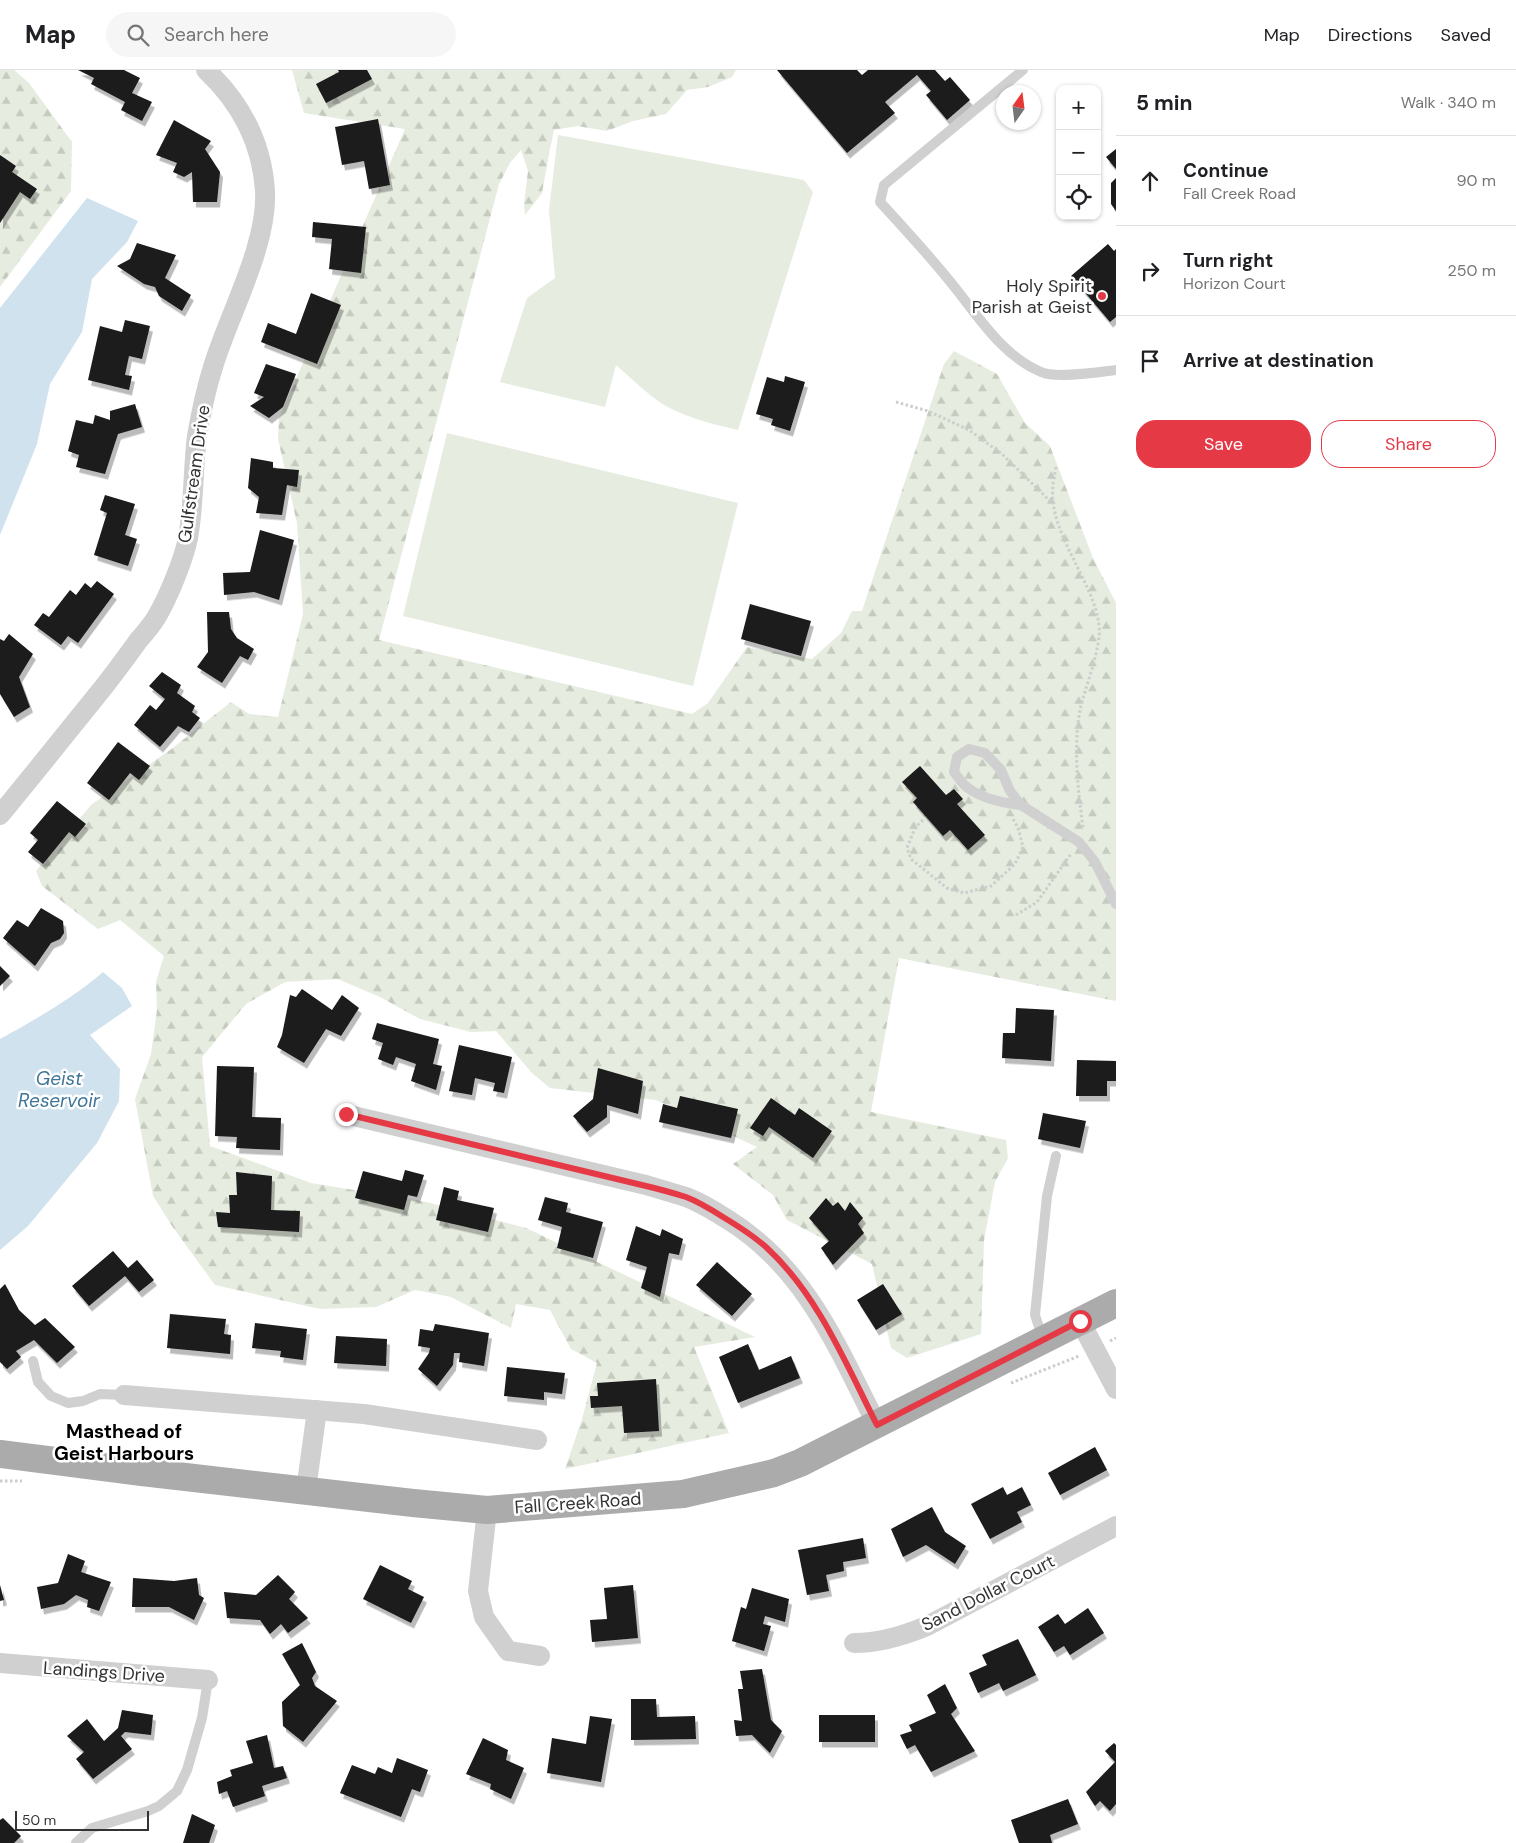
<!DOCTYPE html>
<meta charset="utf-8">
<style>
:root{--surface:#fff;--page:#f6f6f6;--text:#202124;--muted:#757577;--line:#e0e0e0;--accent:#e63946}
body{margin:0;font-family:"DM Sans",sans-serif;background:var(--page);color:var(--text)}
.controls{position:absolute;right:15px;top:15px;display:grid;overflow:hidden;border-radius:10px;box-shadow:0 1px 4px #0004}
.controls button{width:45px;height:45px;display:grid;place-items:center;padding:0;border:0;border-bottom:1px solid var(--line);background:var(--surface);color:var(--text);font:25px sans-serif}
.compass{position:absolute;left:996px;top:15px;width:45px;height:45px;border-radius:50%;background:var(--surface);box-shadow:0 1px 4px #0004;rotate:14deg}
.scale{position:absolute;left:15px;bottom:12px;width:134px;box-sizing:border-box;padding-left:5px;border:2px solid #333;border-top:0;font-size:14px;line-height:18px;white-space:nowrap;color:#333;-webkit-text-stroke:4px #fff;paint-order:stroke}
.stop{position:absolute;width:15px;height:15px;margin:-11px;border:4px solid #e63946;border-radius:50%;background:#fff}
.stop.end{background:#e63946;border-color:#fff;box-shadow:0 1px 5px #0008}
.list{margin:0;padding:0;list-style:none}
h2{display:flex;justify-content:space-between;align-items:center;height:65px;margin:0;padding:0 20px;font-size:21px}
h2 small{font-size:16px;font-weight:400;color:var(--muted)}
.list li{display:grid;grid-template-columns:32px 1fr auto;gap:15px;align-items:center;box-sizing:border-box;height:90px;padding:0 20px;border-top:1px solid var(--line)}
.list b{display:block;font-size:19px;white-space:nowrap}
.list p{margin:0;font-size:16px;white-space:nowrap;color:var(--muted)}
.list em{font-size:16px;font-style:normal;color:var(--muted)}
.actions{display:flex;gap:10px;padding:15px 20px}
.actions a{flex:1;padding:11px 0;border:1px solid var(--accent);border-radius:20px;text-align:center;font-size:18px;color:var(--accent)}
.actions .main{background:var(--accent);color:#fff}
.icon{flex:none;width:28px;height:28px;fill:none;stroke:currentColor;stroke-width:2;stroke-linecap:round;stroke-linejoin:round}
.map{position:relative;flex:none;width:1116px;height:1773px;overflow:hidden}
header{display:flex;align-items:center;gap:30px;box-sizing:border-box;height:70px;padding:0 25px;background:var(--surface);border-bottom:1px solid var(--line)}
header strong{font-size:24px}
nav{display:flex;gap:28px;margin-inline-start:auto;font-size:18px}
.search{width:350px;height:45px;background:var(--page);display:flex;align-items:center;gap:12px;box-sizing:border-box;padding:0 18px;border-radius:28px;color:var(--muted);font-size:19px}
main{display:flex}
aside{flex:1;background:var(--surface)}
.map>svg:first-child{display:block}
.green{fill:#e6ecdf}
.forest{fill:url(#forest-firs)}
.water{fill:#cfe2ee}
.building{fill:#1a1a1a;filter:url(#shadow)}
.lines{fill:none;stroke-linecap:round;stroke-linejoin:round}
.path{stroke:#cdcdcd;stroke-width:3;stroke-dasharray:2.5 2.5;stroke-linecap:butt}
.service{stroke:#d0d0d0;stroke-width:10}
.minor{stroke:#d0d0d0;stroke-width:20}
.primary{stroke:#ababab;stroke-width:28}
.route{stroke:#e63946;stroke-width:6}
.poi-dot{fill:#e63946;stroke:#fff;stroke-width:2}
.labels{text-anchor:middle;stroke-width:5;stroke-linejoin:round;paint-order:stroke}
.poi-label{font-size:18px;fill:#333;stroke:#fff;text-anchor:end}
.street-label{font-size:18px;fill:#333;stroke:#fff}
.water-label{font-size:19px;font-style:italic;fill:#3f7597;stroke:#fff}
.neighbourhood-label{font-size:19px;font-weight:bold;fill:#000;stroke:#fff}
</style>
<header>
<strong>Map</strong>
<div class="search"><svg class="icon" aria-label="search" viewBox="0 0 24 24"><circle cx="10" cy="10" r="6"/><path d="M15 15l6 6"/></svg>Search here</div>
<nav><a>Map</a><a>Directions</a><a>Saved</a></nav>
</header>
<main>
<div class="map">
<svg width="1116" height="1773" viewBox="0 0 1116 1773">
<defs>
<pattern id="forest-firs" width="22" height="20" patternUnits="userSpaceOnUse" patternTransform="scale(1.25)"><rect width="22" height="20" fill="#e6ecdf"/><path d="M5 1l3.5 6h-7zM16 11l3.5 6h-7z" fill="#c6cbc0"/></pattern>
<filter id="shadow"><feDropShadow dx="3" dy="5.5" stdDeviation="0" flood-color="#0004"/></filter>
</defs>
<rect width="100%" height="100%" fill="#fff"/>
<path class="green" d="M 558,65 L 804,110 L 813,122 L 738,360 C 713,354 687,348 664,335 C 647,324 631,308 616,295 L 605,337 L 500,312 L 527,228 L 555,208 L 549,140 Z
M 447,363 L 738,433 L 693,616 L 403,546 Z"/>
<path class="forest" d="M 0,0 L 14,0 L 29,13 L 72,72 L 71,121 L 0,217 Z
M 292,0 L 736,0 L 732,7 L 708,17 L 687,20 L 666,44 L 633,51 L 607,61 L 577,56 L 554,60 L 549,84 L 542,123 L 525,145 L 524,134 L 528,101 L 521,80 L 510,93 L 499,114 L 379,570 L 692,644 L 708,633 L 747,577 L 812,589 L 841,563 L 852,541 L 862,541 L 944,294 L 954,281 L 997,304 L 1025,353 L 1050,376 L 1093,488 L 1116,533 L 1116,931 L 899,888 L 871,1042 L 1006,1070 L 1008,1088 L 995,1112 L 984,1170 L 981,1264 L 907,1288 L 891,1278 L 872,1194 L 787,1150 L 773,1125 L 733,1094 L 757,1077 L 656,1030 L 550,1018 L 532,1003 L 496,961 L 471,962 L 420,949 L 380,927 L 338,909 L 285,912 L 246,934 L 202,987 L 210,1076 L 311,1113 L 426,1132 L 526,1158 L 755,1267 L 694,1277 L 729,1363 L 565,1399 L 582,1349 L 597,1293 L 571,1279 L 550,1240 L 516,1234 L 511,1258 L 451,1227 L 415,1220 L 376,1237 L 320,1239 L 215,1215 L 172,1156 L 153,1126 L 135,1029 L 151,984 L 157,940 L 156,912 L 164,886 L 120,850 L 98,859 L 42,816 L 36,801 L 91,735 L 170,680 L 231,632 L 249,644 L 278,647 L 303,544 L 297,453 L 278,369 L 279,348 L 405,59 L 304,43 Z"/>
<path class="water" d="M 87,128 L 138,151 L 127,172 L 92,209 L 82,262 L 50,314 L 37,374 L 0,465 L 0,238 Z
M 103,902 L 122,918 L 132,936 L 90,965 L 120,999 L 119,1031 L 97,1073 L 28,1156 L 0,1180 L 0,969 C 36,949 72,929 103,902 Z"/>
<path class="building" d="M 78,0 L 124,0 L 140,8 L 132,23 L 152,32 L 142,51 L 121,40 L 125,32 L 91,14 L 94,8 Z
M 338,0 L 367,0 L 372,9 L 326,33 L 316,14 L 339,2 Z
M 777,0 L 857,0 L 862,5 L 868,0 L 935,0 L 945,11 L 950,7 L 970,30 L 947,50 L 926,25 L 931,21 L 917,5 L 885,32 L 895,43 L 847,83 Z
M 378,49 L 390,115 L 369,119 L 364,91 L 342,95 L 335,57 Z
M 174,50 L 211,71 L 205,79 L 220,102 L 217,132 L 193,132 L 192,102 L 184,107 L 173,102 L 177,93 L 156,85 Z
M 1116,79 L 1116,99 L 1106,87 Z
M 0,85 L 16,96 L 12,102 L 37,119 L 30,129 L 20,122 L 0,153 Z
M 1116,108 L 1116,141 L 1111,134 L 1111,113 Z
M 313,152 L 366,157 L 361,203 L 329,199 L 332,169 L 312,167 Z
M 137,173 L 176,185 L 165,208 L 191,225 L 182,241 L 159,226 L 155,217 L 144,214 L 117,196 L 130,189 Z
M 1108,174 L 1114,181 L 1116,179 L 1116,247 L 1110,252 L 1071,206 Z
M 311,223 L 341,235 L 317,294 L 261,272 L 268,253 L 296,264 Z
M 125,250 L 150,256 L 142,289 L 129,286 L 125,305 L 132,306 L 129,320 L 88,310 L 100,256 L 122,262 Z
M 266,294 L 296,304 L 283,337 L 269,348 L 250,336 L 264,327 L 254,323 Z
M 785,306 L 805,312 L 790,361 L 771,355 L 773,349 L 756,344 L 767,307 L 784,312 Z
M 135,334 L 142,357 L 118,364 L 105,404 L 76,397 L 79,385 L 68,381 L 76,350 L 93,354 L 95,345 L 110,350 L 110,341 Z
M 251,388 L 273,392 L 273,398 L 299,400 L 297,417 L 287,415 L 282,445 L 256,443 L 259,427 L 248,418 Z
M 105,425 L 135,434 L 125,465 L 137,469 L 128,496 L 94,485 L 107,443 L 100,440 Z
M 260,460 L 294,470 L 279,530 L 254,522 L 224,525 L 223,503 L 250,502 Z
M 97,511 L 114,524 L 78,573 L 68,566 L 61,575 L 34,555 L 43,543 L 49,547 L 70,520 L 76,525 L 85,513 L 91,518 Z
M 750,534 L 811,551 L 801,586 L 741,569 Z
M 207,542 L 229,542 L 231,559 L 237,568 L 254,579 L 248,590 L 240,586 L 222,613 L 197,597 L 208,582 Z
M 9,564 L 33,584 L 19,607 L 30,637 L 14,647 L 0,624 L 0,569 L 4,571 Z
M 162,602 L 181,615 L 177,623 L 195,636 L 192,642 L 200,648 L 189,662 L 178,656 L 160,677 L 134,655 L 150,635 L 156,640 L 165,629 L 149,616 Z
M 118,672 L 150,696 L 139,710 L 130,703 L 109,730 L 87,713 Z
M 920,696 L 946,725 L 954,719 L 963,729 L 957,734 L 985,765 L 968,780 L 950,760 L 943,766 L 913,732 L 917,728 L 902,712 Z
M 57,731 L 86,754 L 75,767 L 69,762 L 43,794 L 28,782 L 38,770 L 30,763 Z
M 41,838 L 63,851 L 64,863 L 60,869 L 51,873 L 35,896 L 3,868 L 17,850 L 28,857 Z
M 0,896 L 10,906 L 0,916 Z
M 302,919 L 332,940 L 342,925 L 359,938 L 341,966 L 326,959 L 304,993 L 277,977 L 282,965 L 290,925 L 296,927 Z
M 1016,938 L 1054,940 L 1051,991 L 1002,988 L 1003,963 L 1015,963 Z
M 377,953 L 439,969 L 433,994 L 442,996 L 436,1020 L 411,1011 L 416,994 L 396,987 L 393,995 L 378,989 L 383,973 L 372,969 Z
M 459,975 L 512,987 L 504,1023 L 493,1021 L 495,1013 L 475,1008 L 472,1025 L 449,1021 Z
M 1077,990 L 1116,991 L 1116,1011 L 1107,1011 L 1107,1026 L 1076,1026 Z
M 217,996 L 254,997 L 252,1047 L 281,1048 L 280,1080 L 236,1078 L 237,1067 L 215,1066 Z
M 598,998 L 643,1011 L 638,1044 L 607,1035 L 607,1047 L 587,1062 L 573,1046 L 593,1029 Z
M 680,1026 L 738,1039 L 731,1068 L 659,1052 L 663,1034 L 677,1038 Z
M 771,1028 L 795,1045 L 799,1038 L 832,1061 L 813,1088 L 769,1057 L 763,1066 L 750,1058 Z
M 1043,1043 L 1086,1051 L 1080,1078 L 1038,1069 Z
M 405,1100 L 424,1105 L 417,1127 L 408,1125 L 404,1140 L 355,1128 L 363,1101 L 402,1111 Z
M 236,1102 L 272,1106 L 271,1140 L 300,1141 L 299,1162 L 218,1157 L 216,1142 L 230,1143 L 229,1125 L 237,1125 Z
M 444,1117 L 459,1121 L 457,1130 L 494,1138 L 488,1162 L 436,1150 Z
M 545,1127 L 568,1133 L 566,1142 L 603,1152 L 593,1188 L 557,1178 L 562,1157 L 538,1150 Z
M 826,1128 L 833,1136 L 838,1132 L 845,1141 L 850,1132 L 863,1148 L 858,1154 L 864,1163 L 833,1195 L 821,1178 L 829,1171 L 809,1148 Z
M 636,1156 L 660,1166 L 662,1159 L 683,1169 L 679,1185 L 669,1183 L 660,1227 L 641,1218 L 647,1197 L 626,1190 Z
M 113,1181 L 128,1198 L 137,1190 L 154,1210 L 139,1222 L 125,1206 L 89,1236 L 72,1216 Z
M 717,1192 L 752,1224 L 732,1246 L 696,1215 Z
M 5,1214 L 19,1240 L 35,1255 L 45,1248 L 75,1277 L 57,1293 L 34,1270 L 16,1281 L 21,1287 L 7,1299 L 0,1292 L 0,1219 Z
M 883,1214 L 902,1244 L 876,1260 L 857,1230 Z
M 170,1244 L 226,1249 L 224,1264 L 231,1265 L 230,1284 L 167,1278 Z
M 255,1253 L 307,1259 L 303,1290 L 280,1287 L 281,1281 L 252,1278 Z
M 435,1254 L 489,1263 L 484,1296 L 459,1292 L 460,1283 L 454,1283 L 453,1295 L 437,1316 L 418,1299 L 429,1283 L 430,1278 L 418,1276 L 420,1259 L 433,1261 Z
M 336,1266 L 387,1269 L 386,1296 L 334,1293 Z
M 748,1274 L 759,1300 L 791,1286 L 800,1308 L 738,1333 L 719,1287 Z
M 507,1297 L 565,1303 L 562,1324 L 544,1322 L 544,1330 L 504,1326 Z
M 656,1309 L 659,1361 L 624,1363 L 622,1336 L 591,1338 L 590,1326 L 598,1326 L 597,1313 Z
M 1095,1377 L 1107,1400 L 1060,1425 L 1048,1403 Z
M 1003,1417 L 1007,1425 L 1022,1417 L 1031,1435 L 1017,1442 L 1022,1452 L 990,1469 L 971,1434 Z
M 932,1437 L 945,1462 L 966,1476 L 955,1494 L 926,1475 L 903,1487 L 891,1459 Z
M 863,1468 L 866,1488 L 843,1492 L 844,1501 L 826,1505 L 829,1521 L 807,1525 L 798,1480 Z
M 68,1484 L 85,1491 L 81,1502 L 111,1512 L 99,1541 L 87,1537 L 88,1530 L 76,1525 L 64,1534 L 41,1539 L 37,1517 L 58,1513 Z
M 380,1495 L 412,1511 L 408,1519 L 424,1527 L 411,1553 L 363,1529 Z
M 278,1505 L 295,1522 L 289,1529 L 308,1548 L 288,1563 L 281,1554 L 270,1564 L 260,1550 L 227,1548 L 224,1522 L 256,1525 Z
M 133,1508 L 174,1511 L 197,1508 L 199,1525 L 204,1528 L 194,1550 L 169,1537 L 132,1537 Z
M 0,1515 L 4,1530 L 0,1531 Z
M 633,1515 L 638,1568 L 592,1572 L 590,1550 L 607,1549 L 604,1518 Z
M 752,1518 L 789,1529 L 785,1552 L 765,1546 L 763,1554 L 771,1556 L 764,1581 L 732,1571 L 741,1537 L 746,1539 Z
M 1088,1538 L 1104,1563 L 1070,1585 L 1064,1576 L 1054,1582 L 1038,1557 L 1058,1544 L 1065,1554 Z
M 1018,1569 L 1036,1605 L 1003,1621 L 999,1613 L 978,1623 L 969,1603 L 987,1595 L 982,1585 Z
M 302,1573 L 316,1602 L 312,1608 L 315,1616 L 337,1631 L 303,1672 L 283,1656 L 282,1632 L 300,1615 L 282,1584 Z
M 762,1599 L 771,1650 L 782,1661 L 770,1683 L 752,1665 L 736,1666 L 734,1650 L 742,1651 L 738,1619 L 743,1619 L 740,1601 Z
M 945,1614 L 957,1638 L 951,1644 L 975,1681 L 931,1702 L 915,1675 L 907,1679 L 900,1665 L 912,1661 L 909,1655 L 936,1643 L 927,1625 Z
M 631,1629 L 656,1629 L 657,1647 L 695,1646 L 696,1669 L 631,1670 Z
M 122,1640 L 153,1645 L 151,1665 L 125,1662 L 121,1666 L 132,1679 L 93,1709 L 76,1689 L 84,1682 L 67,1666 L 87,1649 L 104,1671 L 118,1658 Z
M 819,1645 L 875,1645 L 875,1672 L 819,1672 Z
M 590,1646 L 612,1649 L 601,1712 L 547,1703 L 552,1668 L 586,1674 Z
M 267,1665 L 274,1698 L 283,1696 L 287,1708 L 262,1716 L 265,1726 L 233,1737 L 227,1721 L 219,1724 L 217,1712 L 232,1706 L 230,1700 L 253,1693 L 246,1671 Z
M 483,1668 L 508,1680 L 506,1690 L 524,1698 L 511,1729 L 490,1719 L 491,1714 L 466,1704 Z
M 1114,1673 L 1116,1675 L 1116,1734 L 1110,1741 L 1100,1731 L 1095,1736 L 1086,1722 L 1115,1692 L 1105,1681 Z
M 397,1688 L 428,1700 L 420,1722 L 412,1719 L 401,1747 L 340,1723 L 352,1695 L 375,1704 L 378,1697 L 392,1703 Z
M 1068,1729 L 1078,1754 L 1050,1765 L 1052,1773 L 1019,1773 L 1011,1750 Z
M 192,1744 L 215,1755 L 209,1773 L 183,1773 Z
M 3,1748 L 21,1766 L 14,1773 L 0,1773 L 0,1750 Z"/>
<g class="lines">
<path class="path" d="M 896,332 L 928,341 L 969,360 L 1002,384 L 1053,434
M 1056,397 C 1055,404 1053,410 1053,416 C 1048,463 1093,509 1099,555 C 1102,577 1085,617 1080,640 C 1073,679 1078,719 1083,758
M 923,750 L 915,758 L 907,778 L 911,789 L 947,818 L 964,823 L 991,816 L 1015,794 L 1023,777 L 1018,758 L 1012,747
M 1016,845 L 1037,832 L 1071,784
M 1110,1271 L 1116,1268
M 1011,1313 L 1079,1286
M 0,1411 L 22,1411"/>
<path class="service" d="M 1023,0 L 884,115 L 880,132 C 903,157 926,182 948,209 C 975,241 1000,285 1041,302 C 1056,309 1099,302 1116,300
M 1021,735 C 1003,733 983,729 968,718 C 962,714 958,707 954,702 L 957,687 L 969,679 L 985,683 L 1001,700 L 1010,721 L 1021,735 L 1079,772 L 1095,792 L 1116,834
M 1043,1269 L 1035,1245 L 1047,1126 L 1056,1086
M 33,1291 L 38,1312 L 51,1326 L 68,1333 L 83,1331 L 100,1324 L 124,1325
M 76,1773 L 92,1758 L 148,1741 L 159,1736 L 177,1721 L 187,1700 L 202,1648 L 208,1610"/>
<path class="minor" d="M 0,745 C 33,705 65,665 98,624 C 112,607 125,589 138,571 C 144,564 151,556 156,548 C 168,528 186,485 189,462 C 194,430 193,398 197,366 C 201,343 206,319 213,297 C 229,244 268,175 265,121 C 262,73 241,33 206,0
M 345,1044 L 646,1115 C 659,1119 673,1123 686,1127 C 700,1132 714,1141 727,1149 C 805,1197 837,1276 877,1355
M 1080,1251 L 1116,1319
M 124,1325 L 364,1344 L 537,1370
M 306,1420 L 317,1340
M 487,1440 L 478,1521 L 484,1547 L 508,1581 L 540,1586
M 854,1573 C 880,1573 903,1566 927,1556 L 1116,1456
M 0,1593 L 208,1610"/>
<path class="primary" d="M 0,1384 L 142,1402 L 413,1433 L 487,1440 L 683,1424 L 774,1403 L 800,1393 L 1116,1233"/>
</g>
<g class="lines">
<path class="route" d="M 346,1044 L 646,1116 C 659,1119 673,1123 686,1127 C 699,1132 712,1140 723,1147 C 738,1156 754,1166 767,1178 C 818,1225 846,1294 877,1355 L 1080,1251"/>
</g>
<circle class="poi-dot" cx="1102" cy="226" r="5"/>
<g class="labels">
<g class="poi-label">
<text x="1092" y="222">Holy Spirit<tspan x="1092" dy="21">Parish at Geist</tspan></text>
</g>
<g class="street-label">
<text transform="translate(194 404) rotate(-82)" y="6">Gulfstream Drive</text>
<text transform="translate(578 1433) rotate(-4)" y="6">Fall Creek Road</text>
<text transform="translate(988 1523) rotate(-27)" y="6">Sand Dollar Court</text>
<text transform="translate(104 1602) rotate(4)" y="6">Landings Drive</text>
</g>
<g class="water-label">
<text x="59" y="1015">Geist<tspan x="59" dy="22">Reservoir</tspan></text>
</g>
<g class="neighbourhood-label">
<text x="124" y="1368">Masthead of<tspan x="124" dy="22">Geist Harbours</tspan></text>
</g>
</g>
</svg>
<div class="controls">
<button>+</button>
<button>−</button>
<button><svg class="icon" aria-label="locate" viewBox="0 0 24 24"><circle cx="12" cy="12" r="6"/><path d="M12 2v4M12 18v4M2 12h4M18 12h4"/></svg></button>
</div>
<svg class="compass" viewBox="-18 -18 36 36"><path d="M0-13l5 13h-10z" fill="#e53935"/><path d="M0 13l5-13h-10z" fill="#757577"/></svg>
<div class="scale">50 m</div>
<div class="stop" style="left:1080px;top:1251px"></div>
<div class="stop end" style="left:346px;top:1044px"></div>
</div>
<aside>
<h2>5 min<small>Walk · 340 m</small></h2>
<ul class="list">
<li><svg class="icon" aria-label="ahead" viewBox="0 0 24 24"><path d="M12 20V5M6 11l6-6 6 6"/></svg><div><b>Continue</b><p>Fall Creek Road</p></div><em>90 m</em></li>
<li><svg class="icon" aria-label="right" viewBox="0 0 24 24"><path d="M7 20v-9h11M14 6l5 5-5 5"/></svg><div><b>Turn right</b><p>Horizon Court</p></div><em>250 m</em></li>
<li><svg class="icon" aria-label="arrive" viewBox="0 0 24 24"><path d="M6 21V4h12l-3 4 3 4H6"/></svg><div><b>Arrive at destination</b></div></li>
</ul>
<div class="actions"><a class="main">Save</a><a>Share</a></div>
</aside>
</main>
